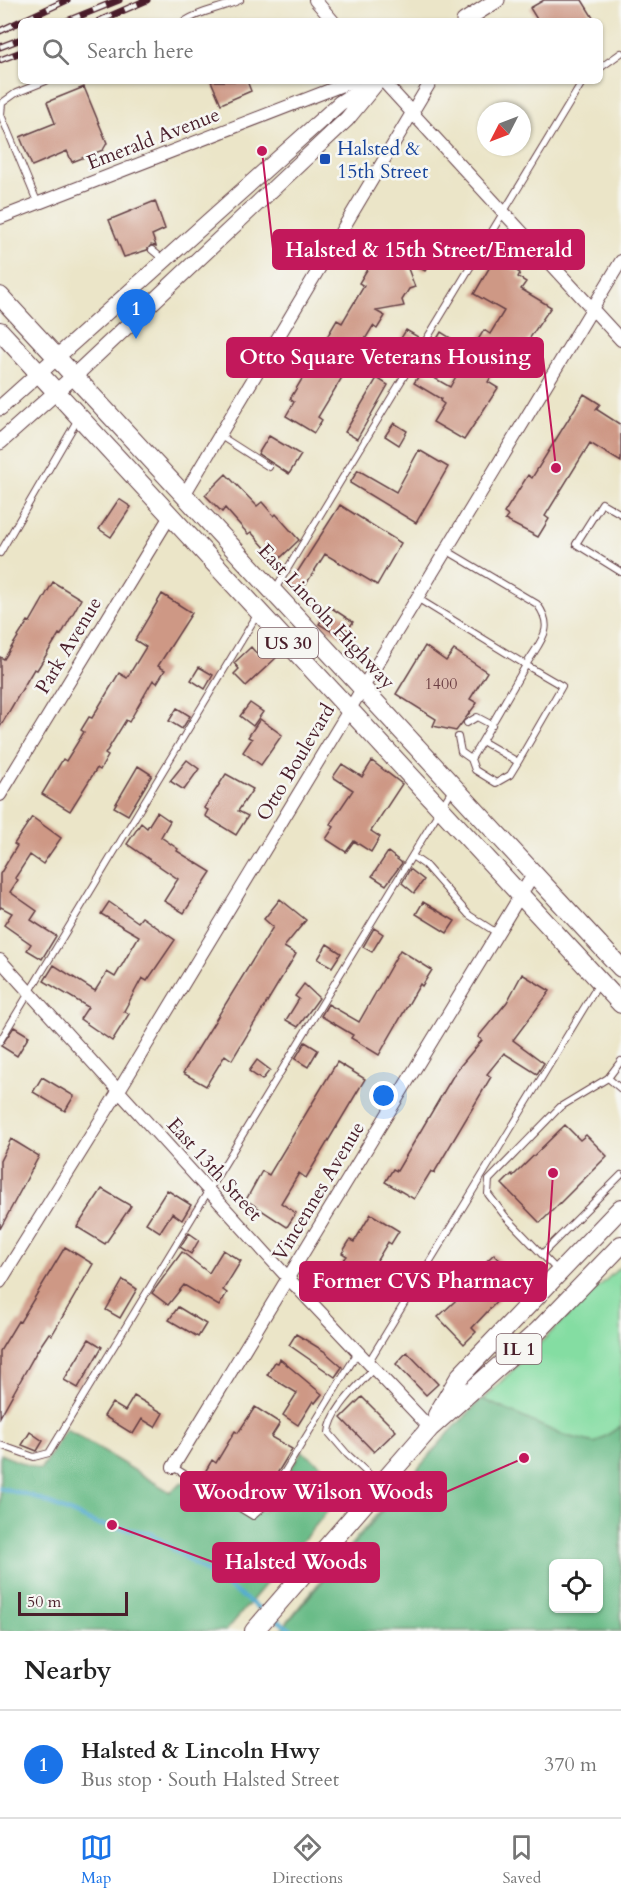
<!DOCTYPE html>
<meta charset="utf-8">
<style>
:root{--surface:#fff;--page:#f2f2f2;--text:#222;--muted:#767676;--line:#e0e0e0;--accent:#1a73e8}
body{margin:0;font-family:Cardo,serif;background:var(--page);color:var(--text)}
.controls{position:absolute;right:18px;bottom:18px;display:grid;overflow:hidden;border-radius:9px;box-shadow:0 2px 4px #0004}
.controls button{width:54px;height:54px;display:grid;place-items:center;padding:0;border:0;border-bottom:2px solid var(--line);background:var(--surface);color:var(--text);font:30px sans-serif}
.compass{position:absolute;left:477px;top:102px;width:54px;height:54px;border-radius:50%;background:var(--surface);box-shadow:0 2px 4px #0004;rotate:228deg}
.scale{position:absolute;left:18px;bottom:15px;width:110px;box-sizing:border-box;padding-left:6px;border:3px solid #4a1f2b;border-top:0;font-size:16px;line-height:21px;white-space:nowrap;color:#4a1f2b;-webkit-text-stroke:4px #f6f6f2;paint-order:stroke}
.you{position:absolute;left:384px;top:1096px;width:21px;height:21px;margin:-15px;border:4px solid #fff;border-radius:50%;background:#1a73e8;box-shadow:0 0 0 9px #1a73e833}
.badge{display:grid;place-items:center;width:39px;height:39px;border-radius:50%;background:var(--accent);color:#fff;font-size:20px;font-weight:700}
.pin{position:absolute;translate:-50% -50px;filter:drop-shadow(0 2px 3px #0008)}
.pin::after{content:'';position:absolute;top:32px;width:21px;height:18px;background:inherit;clip-path:polygon(0 0,100% 0,50% 100%)}
.list{margin:0;padding:0;list-style:none}
h2{display:flex;justify-content:space-between;align-items:center;height:78px;margin:0;padding:0 24px;font-size:26px}
h2 small{font-size:20px;font-weight:400;color:var(--muted)}
.list li{display:grid;grid-template-columns:39px 1fr auto;gap:18px;align-items:center;box-sizing:border-box;height:108px;padding:0 24px;border-top:2px solid var(--line)}
.list b{display:block;font-size:22px;white-space:nowrap}
.list p{margin:0;font-size:20px;white-space:nowrap;color:var(--muted)}
.list em{font-size:20px;font-style:normal;color:var(--muted)}
.icon{flex:none;width:33px;height:33px;fill:none;stroke:currentColor;stroke-width:2;stroke-linecap:round;stroke-linejoin:round}
.map{position:relative;flex:none;width:621px;height:1631px;overflow:hidden}
.search{position:absolute;background:var(--surface);box-shadow:0 2px 4px #0004;left:18px;right:18px;top:18px;height:66px;display:flex;align-items:center;gap:15px;box-sizing:border-box;padding:0 21px;border-radius:9px;color:var(--muted);font-size:22px}
.sheet{height:186px;background:var(--surface)}
nav{display:flex;justify-content:space-around;align-items:center;box-sizing:border-box;height:84px;border-top:2px solid var(--line);background:var(--surface);font-size:16px;color:var(--muted)}
nav a{display:grid;justify-items:center;gap:3px}
nav .on{color:var(--accent)}
.map>svg:first-child{display:block}
.green{fill:#84dda2;stroke:#677e66;stroke-width:1.5;fill-rule:evenodd}
.forest{fill:#6bbc88;stroke:#5a6e5a;stroke-width:1.5;fill-rule:evenodd}
.lines{fill:none;stroke-linecap:round;stroke-linejoin:round}
.stream{stroke:#52abcf;stroke-width:4.5}
.building{fill:#ce9885}
.service-casing{stroke:#623d43;stroke-width:8}
.minor-casing{stroke:#623d43;stroke-width:14}
.tertiary-casing{stroke:#623d43;stroke-width:17}
.primary-casing{stroke:#623d43;stroke-width:20}
.service{stroke:#fff;stroke-width:6}
.minor{stroke:#fff;stroke-width:12}
.tertiary{stroke:#fff;stroke-width:15}
.primary{stroke:#fff;stroke-width:18}
.rail-casing{stroke:#4a1f2b;stroke-width:7}
.rail{stroke:#f6f6f2;stroke-width:4.5;stroke-dasharray:14;stroke-linecap:butt}
.transit-dot{fill:#1a4fb4;stroke:#f6f6f2;stroke-width:2}
.labels{text-anchor:middle;stroke-width:5;stroke-linejoin:round;paint-order:stroke}
.number-label{font-size:16px;fill:#6b3d42}
.shield{fill:#f6f6f2;stroke:#7e6067;stroke-width:1.5}
.shield-label{font-size:18px;font-weight:bold;fill:#4a1f2b}
.street-label{font-size:20px;fill:#4a1f2b;stroke:#f6f6f2}
.transit-label{font-size:20px;fill:#164399;stroke:#f6f6f2;text-anchor:start}
.leader{fill:none;stroke:#c2185b;stroke-width:2}
.callout-dot{fill:#c2185b;stroke:#f6f6f2;stroke-width:2}
.callout{fill:#c2185b;stroke:#c2185b;stroke-width:2}
.callout-label{font-size:21px;text-anchor:middle;font-weight:bold;fill:#fff}
</style>
<div class="map">
<svg width="621" height="1631" viewBox="0 0 621 1631">
<rect width="100%" height="100%" fill="#f6f6f2"/>
<filter id="ink" filterUnits="userSpaceOnUse"><feTurbulence type="fractalNoise" baseFrequency=".0167" numOctaves="2"/><feDisplacementMap in="SourceGraphic" scale="12" xChannelSelector="R" yChannelSelector="G"/><feConvolveMatrix kernelMatrix="1 2 1 2 8 2 1 2 1" color-interpolation-filters="sRGB"/></filter>
<filter id="wash" filterUnits="userSpaceOnUse"><feTurbulence type="fractalNoise" baseFrequency=".008" numOctaves="4" result="noise"/><feDisplacementMap in="SourceGraphic" scale="24" xChannelSelector="R" yChannelSelector="G"/><feGaussianBlur stdDeviation="1.35" result="paint"/><feColorMatrix in="noise" values="0 0 0 0 0 0 0 0 0 0 0 0 0 0 0 0 0 1.4 0 .05"/><feComposite in="paint" operator="in"/></filter>
<g filter="url(#wash)">
<rect width="100%" height="100%" fill="#ebe5c8"/>
<path class="green" d="M 621,1266 L 621,1631 L 280,1631 C 383,1499 499,1379 621,1266 ZM 554,1564 L 598,1564 L 598,1608 L 554,1608 Z"/>
<path class="forest" d="M 482,1399 L 562,1435 L 595,1443 L 621,1426 L 621,1631 L 280,1631 L 446,1436 ZM 554,1564 L 598,1564 L 598,1608 L 554,1608 Z
M 66,1429 L 170,1492 L 182,1483 L 226,1503 L 264,1511 L 302,1451 L 349,1486 L 226,1631 L 0,1631 L 0,1454 L 40,1470 Z"/>
<g class="lines">
<path class="stream" d="M 0,1488 L 32,1496 L 97,1524 L 150,1533 L 266,1613
M 273,1617 L 293,1631"/>
</g>
<g id="blocks">
<path class="building" d="M 544,0 L 582,0 L 595,21 L 538,21 L 530,8 Z
M 211,81 L 247,81 L 251,91 L 221,104 Z
M 84,87 L 107,143 L 103,150 L 72,162 L 67,151 L 32,166 L 20,137 L 55,123 L 47,102 Z
M 155,201 L 165,229 L 152,235 L 156,246 L 151,245 L 147,250 L 124,257 L 109,220 Z
M 389,233 L 432,260 L 425,271 L 404,258 L 415,287 L 409,289 L 402,300 L 404,306 L 376,311 L 385,316 L 377,329 L 373,326 L 318,417 L 322,420 L 314,433 L 286,416 L 294,402 L 290,399 L 337,320 L 342,323 L 364,286 L 359,283 Z
M 495,258 L 520,273 L 518,277 L 526,282 L 521,289 L 551,307 L 510,367 L 500,361 L 488,382 L 498,388 L 464,440 L 433,422 L 444,404 L 440,401 L 441,399 L 414,383 L 422,371 L 450,387 L 463,364 L 434,344 L 441,332 L 471,351 L 484,330 L 490,334 L 504,311 L 474,294 Z
M 406,330 L 418,337 L 400,365 L 389,358 Z
M 377,378 L 388,385 L 357,439 L 345,432 Z
M 584,394 L 600,404 L 596,409 L 621,425 L 621,462 L 590,443 L 545,516 L 549,519 L 538,537 L 505,520 L 508,516 L 504,513 L 528,475 L 532,478 Z
M 394,423 L 407,431 L 399,445 L 385,436 Z
M 269,436 L 301,455 L 289,474 L 258,454 Z
M 419,450 L 448,467 L 416,523 L 350,483 L 358,470 L 396,492 Z
M 226,474 L 257,506 L 262,502 L 274,516 L 276,514 L 299,540 L 274,564 L 264,553 L 267,550 L 251,532 L 248,534 L 225,508 L 222,512 L 205,495 Z
M 119,499 L 131,507 L 111,537 L 99,529 Z
M 340,505 L 401,543 L 377,585 L 325,554 L 301,592 L 289,585 Z
M 53,582 L 81,599 L 61,635 L 59,634 L 37,670 L 34,669 L 0,727 L 0,657 L 4,659 L 28,621 L 30,622 Z
M 162,594 L 192,613 L 158,666 L 165,670 L 157,683 L 153,680 L 129,722 L 126,720 L 105,754 L 108,756 L 100,770 L 97,768 L 70,811 L 42,794 L 63,759 L 66,761 L 84,732 L 81,730 L 89,717 L 92,718 L 119,673 L 127,678 L 146,647 L 135,640 Z
M 330,607 L 353,622 L 343,638 L 319,624 Z
M 266,646 L 276,658 L 246,686 L 234,674 L 239,669 L 234,663 L 251,647 L 257,654 Z
M 425,646 L 446,661 L 454,650 L 487,672 L 470,699 L 477,703 L 456,731 L 433,726 L 436,719 L 396,694 Z
M 199,667 L 213,675 L 205,689 L 191,680 Z
M 250,703 L 263,712 L 253,726 L 240,716 Z
M 177,708 L 190,716 L 182,729 L 169,721 Z
M 260,719 L 282,735 L 261,765 L 243,752 L 252,739 L 248,737 Z
M 187,760 L 199,769 L 184,790 L 170,781 Z
M 372,761 L 402,784 L 371,831 L 380,837 L 371,852 L 354,841 L 346,852 L 326,839 L 334,827 L 330,824 L 353,790 L 333,777 L 342,764 L 362,777 Z
M 138,766 L 152,775 L 128,815 L 114,807 Z
M 226,774 L 253,789 L 238,811 L 248,816 L 236,835 L 205,816 L 208,810 L 204,808 Z
M 157,812 L 170,821 L 161,837 L 178,849 L 177,851 L 211,872 L 184,913 L 164,901 L 178,879 L 127,844 L 141,823 L 147,828 Z
M 32,817 L 61,838 L 43,864 L 30,855 L 15,878 L 18,880 L 10,892 L 37,911 L 31,920 L 56,936 L 42,959 L 27,950 L 31,944 L 4,925 L 12,913 L 1,907 L 0,909 L 0,874 L 17,846 L 14,844 Z
M 388,852 L 402,863 L 386,885 L 372,876 Z
M 410,869 L 424,880 L 414,893 L 402,883 Z
M 280,899 L 306,920 L 284,947 L 296,954 L 232,1060 L 225,1055 L 206,1086 L 183,1073 L 273,927 L 264,919 Z
M 109,902 L 138,922 L 142,917 L 175,940 L 147,981 L 142,978 L 124,1011 L 129,1014 L 112,1041 L 80,1019 L 88,1007 L 44,981 L 54,965 L 95,991 L 107,972 L 115,977 L 139,936 L 101,914 Z
M 423,902 L 455,921 L 447,933 L 416,914 Z
M 374,928 L 383,934 L 372,952 L 363,947 Z
M 327,944 L 341,953 L 332,967 L 318,959 Z
M 400,950 L 432,970 L 422,986 L 420,984 L 379,1055 L 351,1038 L 353,1035 L 321,1016 L 328,1004 L 359,1022 Z
M 522,974 L 550,991 L 513,1040 L 544,1063 L 537,1074 L 504,1053 L 487,1074 L 491,1077 L 434,1173 L 431,1171 L 414,1199 L 385,1182 L 393,1169 L 397,1171 L 456,1071 L 482,1040 L 478,1037 L 507,1002 Z
M 304,984 L 319,998 L 298,1027 L 286,1020 L 299,999 L 295,996 Z
M 14,1027 L 29,1036 L 17,1056 L 1,1046 Z
M 305,1042 L 318,1050 L 308,1067 L 295,1059 Z
M 257,1060 L 270,1070 L 262,1080 L 249,1071 Z
M 337,1062 L 365,1079 L 306,1178 L 299,1173 L 281,1203 L 296,1213 L 287,1227 L 246,1200 L 262,1171 L 269,1175 Z
M 42,1077 L 74,1096 L 65,1111 L 33,1092 Z
M 565,1125 L 580,1140 L 586,1135 L 607,1156 L 540,1223 L 502,1184 L 512,1174 L 513,1176 Z
M 11,1139 L 39,1156 L 0,1229 L 0,1161 Z
M 102,1189 L 131,1206 L 105,1244 L 77,1227 Z
M 167,1190 L 191,1205 L 182,1220 L 172,1213 L 160,1232 L 146,1223 Z
M 371,1214 L 399,1231 L 391,1244 L 388,1242 L 368,1275 L 377,1283 L 368,1294 L 358,1285 L 352,1292 L 337,1280 L 343,1271 L 338,1267 L 347,1256 L 342,1253 L 350,1240 L 354,1242 Z
M 189,1233 L 199,1240 L 191,1254 L 180,1247 Z
M 65,1247 L 93,1264 L 52,1335 L 49,1333 L 37,1351 L 0,1417 L 0,1351 L 18,1321 L 20,1322 Z
M 223,1250 L 241,1261 L 223,1290 L 227,1293 L 219,1306 L 184,1285 L 168,1305 L 152,1293 L 182,1252 L 209,1273 Z
M 494,1254 L 518,1279 L 472,1328 L 476,1332 L 464,1344 L 438,1317 L 468,1289 L 463,1284 Z
M 123,1280 L 137,1289 L 120,1318 L 106,1310 Z
M 178,1307 L 206,1324 L 198,1337 L 169,1320 Z
M 296,1334 L 324,1351 L 342,1367 L 335,1377 L 289,1345 Z
M 89,1339 L 102,1347 L 78,1388 L 64,1380 Z
M 407,1352 L 438,1384 L 426,1395 L 396,1364 Z
M 280,1359 L 322,1394 L 315,1403 L 313,1401 L 298,1425 L 283,1415 L 297,1393 L 267,1375 L 275,1362 L 278,1363 Z
M 134,1396 L 163,1413 L 155,1427 L 142,1419 L 133,1434 L 104,1416 L 112,1403 L 125,1411 Z
M 362,1397 L 396,1431 L 374,1452 L 341,1418 Z
M 255,1407 L 280,1423 L 271,1437 L 292,1449 L 261,1500 L 241,1488 L 238,1492 L 205,1472 L 212,1460 L 216,1463 L 235,1431 L 238,1433 Z
M 30,1432 L 43,1441 L 37,1451 L 22,1445 Z"/>
</g>
</g>
<g filter="url(#ink)">
<use href="#blocks" fill-opacity="0" stroke="#623d43" stroke-width="1.5"/>
<g class="lines">
<g class="service-casing">
<path id="service" d="M 185,21 C 202,10 221,9 240,0
M 600,68 L 621,53
M 38,204 L 1,115 L 2,103 L 16,93 L 46,81
M 152,250 L 164,260
M 219,435 L 269,467
M 621,514 L 602,503 L 576,544 L 621,572
M 0,553 L 78,419
M 274,591 L 583,81
M 417,598 L 526,665 C 540,641 556,629 537,604 L 446,550
M 526,665 L 562,686 L 518,762 L 482,741 Z
M 467,723 L 477,717 L 492,725
M 458,737 L 461,752 L 471,759
M 482,741 L 471,759 L 475,770 L 496,783 L 510,775 L 518,762
M 412,856 L 425,865 L 469,915 L 497,933
M 0,1041 L 257,615
M 608,1078 L 621,1089
M 542,1254 L 621,1175
M 557,1270 L 505,1216 L 488,1194 L 489,1180 L 560,1107 L 608,1078 L 621,1061
M 368,1363 L 598,985
M 373,1369 C 359,1385 330,1411 329,1433 L 347,1454 L 378,1483
M 0,1445 L 34,1457 L 49,1453 L 452,790
M 173,1467 L 253,1516 L 263,1507 L 358,1352"/>
</g>
<g class="minor-casing">
<path id="minor" d="M 315,0 L 333,21
M 383,81 L 621,340
M 0,218 L 353,81
M 184,495 L 431,81
M 0,795 L 170,516
M 0,960 L 288,1278 L 430,1428
M 0,1282 L 118,1092 L 621,261
M 173,1467 L 534,873"/>
</g>
<g class="tertiary-casing">
<path id="tertiary" d="M 464,21 L 497,0
M 0,408 L 340,103 L 370,84
M 0,442 L 73,377 L 347,119 L 378,81"/>
</g>
<g class="primary-casing">
<path id="primary" d="M 0,296 L 621,968
M 0,331 L 621,1004
M 437,1415 L 460,1376 L 621,1208
M 254,1631 L 430,1428 L 538,1331 L 621,1245"/>
</g>
<use href="#service" class="service"/>
<use href="#minor" class="minor"/>
<use href="#tertiary" class="tertiary"/>
<use href="#primary" class="primary"/>
<g class="rail-casing">
<path id="rail" d="M 22,21 L 67,0
M 67,21 L 119,0
M 99,21 L 147,0
M 0,31 L 21,21
M 0,47 L 21,39
M 0,60 L 21,52"/>
</g>
<use href="#rail" class="rail"/>
</g>
</g>
<rect class="transit-dot" x="319" y="153" width="12" height="12" rx="3"/>
<g class="labels">
<g class="number-label">
<text x="441" y="689">1400</text>
</g>
<g class="shield">
<rect x="258" y="628" width="60" height="30" rx="4.5"/>
<rect x="496.5" y="1334" width="45" height="30" rx="4.5"/>
</g>
<g class="shield-label">
<text x="288" y="649">US 30</text>
<text x="519" y="1355">IL 1</text>
</g>
<g class="street-label">
<text transform="translate(153 138) rotate(-21)" y="7">Emerald Avenue</text>
<text transform="translate(327 616) rotate(47)" y="7">East Lincoln Highway</text>
<text transform="translate(68 645) rotate(-59)" y="7">Park Avenue</text>
<text transform="translate(295 762) rotate(-59)" y="7">Otto Boulevard</text>
<text transform="translate(215 1169) rotate(48)" y="7">East 13th Street</text>
<text transform="translate(318 1191) rotate(-59)" y="7">Vincennes Avenue</text>
</g>
<g class="transit-label">
<text x="337" y="155">Halsted &amp;<tspan x="337" dy="23">15th Street</tspan></text>
</g>
</g>
<path class="leader" d="M262 151L273 249M556 468L543 357M553 1173L546 1281M524 1458L446 1492M112 1525L213 1562"/>
<g class="callout-dot">
<circle cx="262" cy="151" r="6"/>
<circle cx="556" cy="468" r="6"/>
<circle cx="553" cy="1173" r="6"/>
<circle cx="524" cy="1458" r="6"/>
<circle cx="112" cy="1525" r="6"/>
</g>
<g class="callout">
<rect x="273" y="230" width="311" height="39" rx="6"/>
<rect x="227" y="338" width="316" height="39" rx="6"/>
<rect x="300" y="1262" width="246" height="39" rx="6"/>
<rect x="181" y="1472" width="265" height="39" rx="6"/>
<rect x="213" y="1543" width="166" height="39" rx="6"/>
</g>
<g class="callout-label">
<text x="429" y="257">Halsted &amp; 15th Street/Emerald</text>
<text x="385" y="364">Otto Square Veterans Housing</text>
<text x="423" y="1288">Former CVS Pharmacy</text>
<text x="313" y="1499">Woodrow Wilson Woods</text>
<text x="296" y="1569">Halsted Woods</text>
</g>
</svg>
<div class="controls">
<button><svg class="icon" aria-label="locate" viewBox="0 0 24 24"><circle cx="12" cy="12" r="6"/><path d="M12 2v4M12 18v4M2 12h4M18 12h4"/></svg></button>
</div>
<svg class="compass" viewBox="-18 -18 36 36"><path d="M0-13l5 13h-10z" fill="#e53935"/><path d="M0 13l5-13h-10z" fill="#767676"/></svg>
<div class="scale">50 m</div>
<div class="you"></div>
<div class="pin badge" style="left:136px;top:339px">1</div>
<div class="search"><svg class="icon" aria-label="search" viewBox="0 0 24 24"><circle cx="10" cy="10" r="6"/><path d="M15 15l6 6"/></svg>Search here</div>
</div>
<section class="sheet">
<h2>Nearby<small></small></h2>
<ul class="list">
<li><span class="badge">1</span><div><b>Halsted &amp; Lincoln Hwy</b><p>Bus stop · South Halsted Street</p></div><em>370 m</em></li>
</ul>
</section>
<nav>
<a class="on"><svg class="icon" aria-label="map" viewBox="0 0 24 24"><path d="M3 6l6-2 6 2 6-2v14l-6 2-6-2-6 2zM9 4v14M15 6v14"/></svg>Map</a>
<a><svg class="icon" aria-label="directions" viewBox="0 0 24 24"><path d="M12 3l9 9-9 9-9-9zM9 14v-3h6M13 9l2 2-2 2"/></svg>Directions</a>
<a><svg class="icon" aria-label="saved" viewBox="0 0 24 24"><path d="M7 4h10v16l-5-4-5 4z"/></svg>Saved</a>
</nav>
